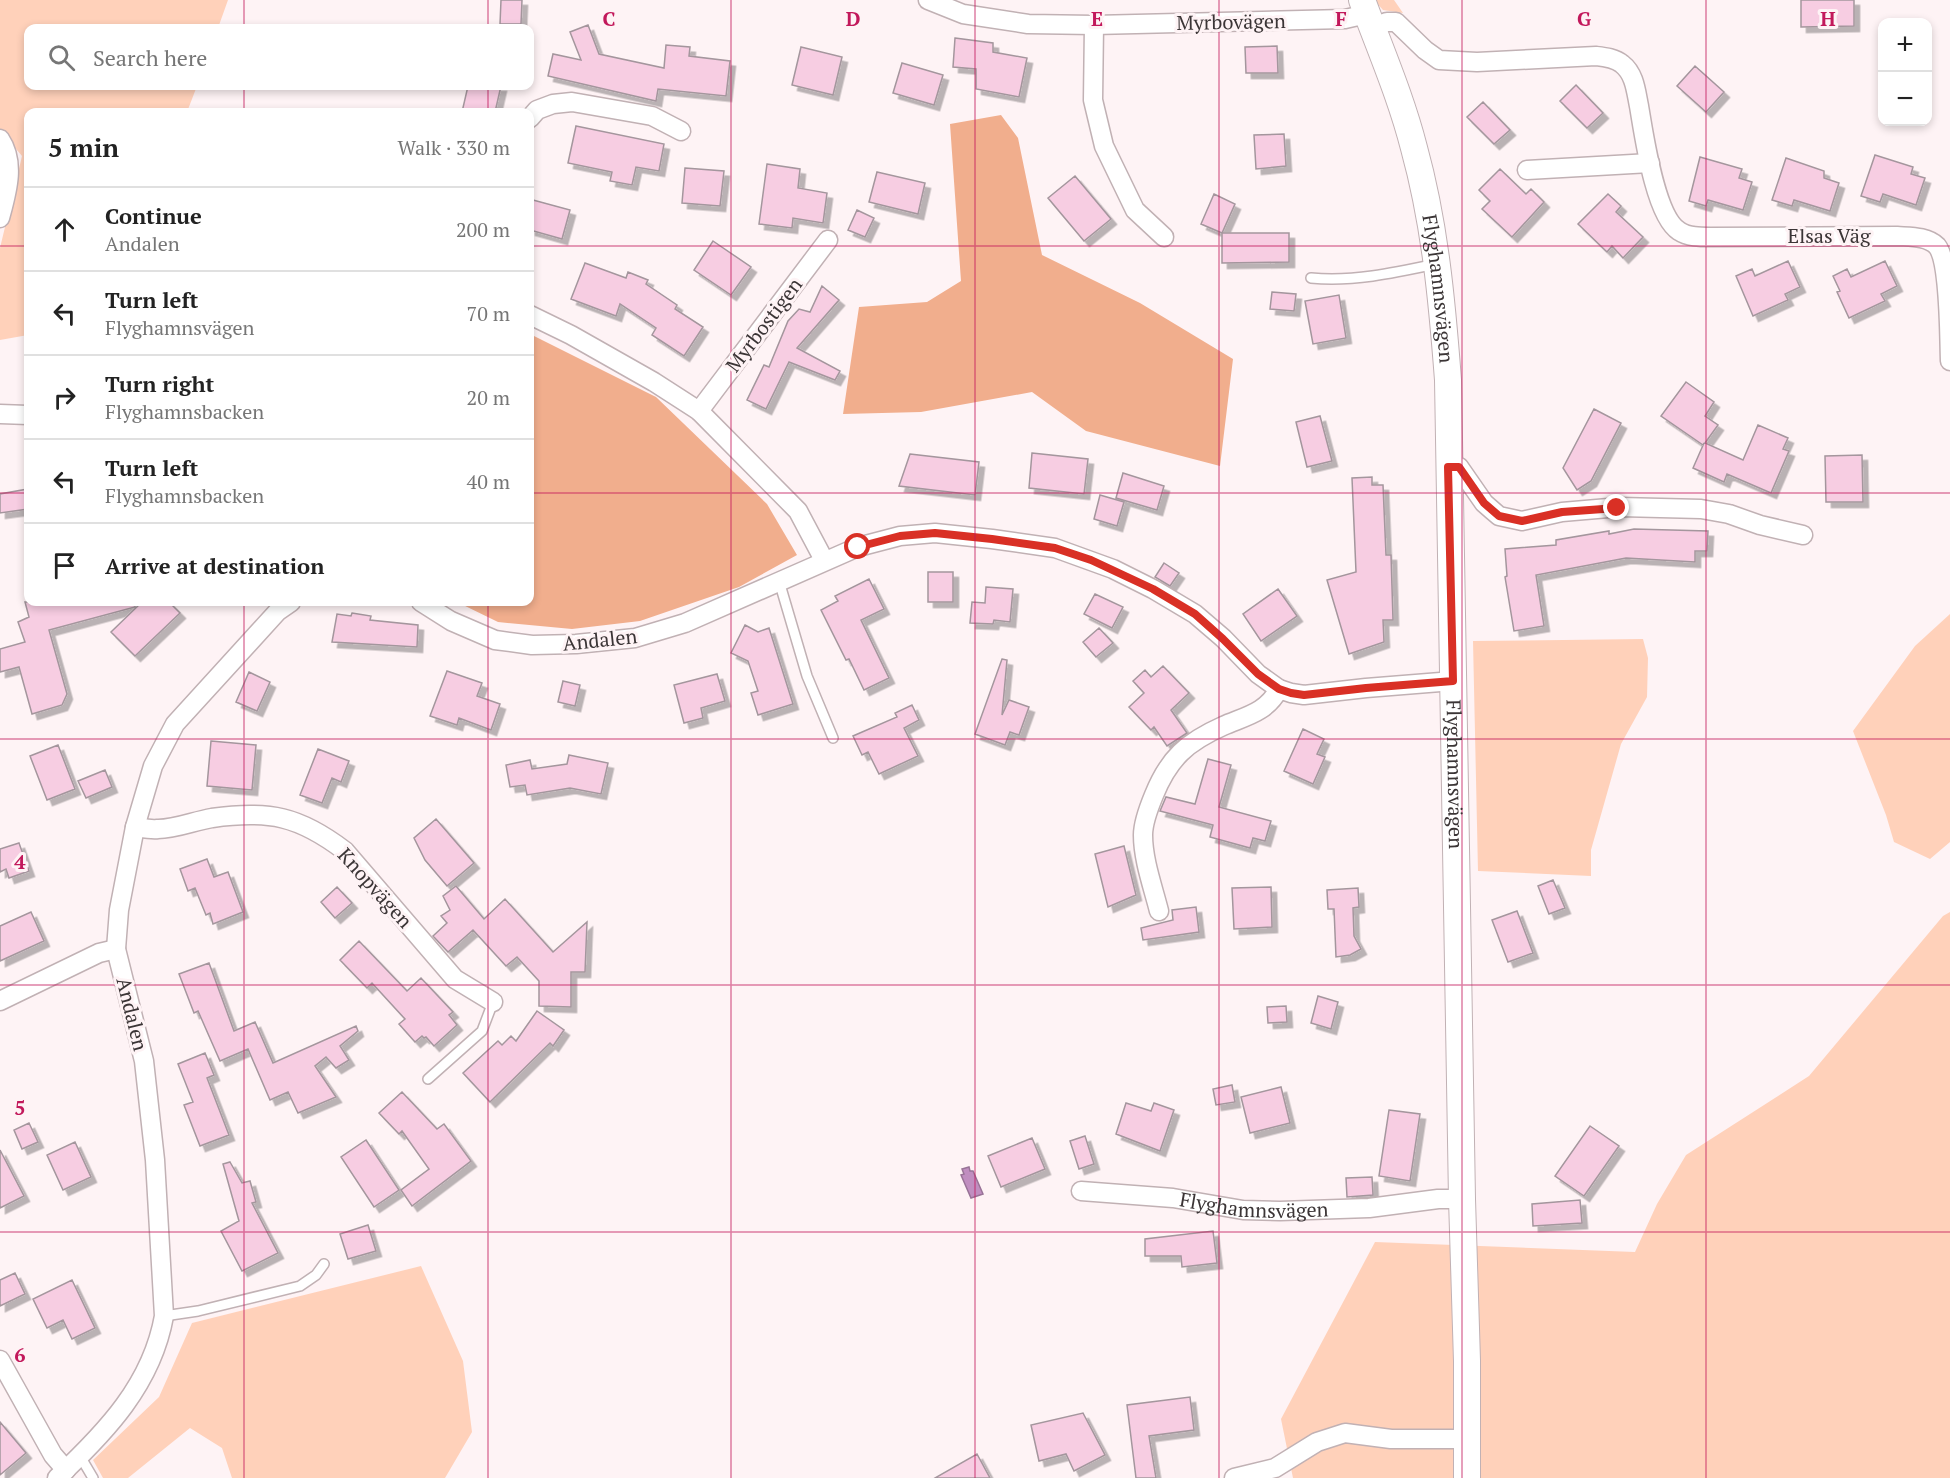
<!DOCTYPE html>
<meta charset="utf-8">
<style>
:root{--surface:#fff;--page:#f2f2f2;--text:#222;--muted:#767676;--line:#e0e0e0}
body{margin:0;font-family:"PT Serif",serif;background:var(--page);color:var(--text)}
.controls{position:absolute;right:18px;top:18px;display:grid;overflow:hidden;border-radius:12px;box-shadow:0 3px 9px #0003}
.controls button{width:54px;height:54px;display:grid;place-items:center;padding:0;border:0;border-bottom:2px solid var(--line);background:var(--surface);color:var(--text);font:30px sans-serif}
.stop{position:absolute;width:18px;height:18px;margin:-14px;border:4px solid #d93025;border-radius:50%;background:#fff}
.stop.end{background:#d93025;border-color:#fff;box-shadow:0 2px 6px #0008}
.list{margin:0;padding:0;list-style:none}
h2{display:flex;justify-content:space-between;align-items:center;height:78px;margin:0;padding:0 24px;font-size:26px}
h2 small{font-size:20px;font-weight:400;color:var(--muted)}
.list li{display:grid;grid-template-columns:39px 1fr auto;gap:18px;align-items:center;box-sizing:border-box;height:84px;padding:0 24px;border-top:2px solid var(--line)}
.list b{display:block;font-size:22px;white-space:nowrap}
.list p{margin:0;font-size:20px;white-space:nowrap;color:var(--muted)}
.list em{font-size:20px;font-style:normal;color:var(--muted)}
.icon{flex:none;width:33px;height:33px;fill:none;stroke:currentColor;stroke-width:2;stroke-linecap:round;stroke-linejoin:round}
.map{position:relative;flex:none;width:1950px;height:1478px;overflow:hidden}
.search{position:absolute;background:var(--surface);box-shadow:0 3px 9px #0003;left:24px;top:24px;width:510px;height:66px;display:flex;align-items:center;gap:15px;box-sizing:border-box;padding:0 21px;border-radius:12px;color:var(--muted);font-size:22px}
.panel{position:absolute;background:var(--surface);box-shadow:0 3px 9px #0003;left:24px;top:108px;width:510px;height:498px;border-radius:12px}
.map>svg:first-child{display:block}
.green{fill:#ffd1ba}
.forest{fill:#f1ae8d}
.water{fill:#c08ec0;stroke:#987397;stroke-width:1.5}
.building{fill:#f7cde2;stroke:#a4969d;stroke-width:1.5;filter:url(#shadow)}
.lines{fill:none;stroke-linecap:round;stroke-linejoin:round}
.lane-casing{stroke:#c1b1b4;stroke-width:12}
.street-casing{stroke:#c1b1b4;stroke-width:21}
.secondary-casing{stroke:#c1b1b4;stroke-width:28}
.lane{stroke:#fff;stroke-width:9}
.street{stroke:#fff;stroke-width:18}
.secondary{stroke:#fff;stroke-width:26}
.route{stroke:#d93025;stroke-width:8}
.grid{fill:none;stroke:#c2185b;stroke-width:1.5;stroke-opacity:0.55}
.labels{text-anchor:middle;stroke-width:6;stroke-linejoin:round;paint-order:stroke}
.street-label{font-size:20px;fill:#3b3536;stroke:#fef3f5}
.grid-label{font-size:20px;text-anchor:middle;font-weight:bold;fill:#c2185b;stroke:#fef3f5;stroke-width:6;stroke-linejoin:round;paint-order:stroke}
</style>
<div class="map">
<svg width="1950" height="1478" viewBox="0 0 1950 1478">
<defs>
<filter id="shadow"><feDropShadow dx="5.5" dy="5.5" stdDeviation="0" flood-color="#0004"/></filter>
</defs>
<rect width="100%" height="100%" fill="#fef3f5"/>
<path class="green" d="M 0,0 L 228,0 L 218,28 L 28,28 L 28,86 L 197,86 L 187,112 L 28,112 L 28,335 L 0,340 L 0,248 L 22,156 L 0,130 Z
M 1374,0 L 1394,0 L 1403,13 L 1383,10 Z
M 1950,614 L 1950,842 L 1930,859 L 1894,842 L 1886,815 L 1853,731 L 1915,646 Z
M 1643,639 L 1648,658 L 1647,697 L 1621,744 L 1591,850 L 1591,876 L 1478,871 L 1473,641 Z
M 1950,912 L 1950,1478 L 1293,1478 L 1281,1419 L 1375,1242 L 1635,1252 L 1657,1204 L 1686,1155 L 1809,1076 L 1943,916 Z
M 421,1266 L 463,1361 L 472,1432 L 445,1478 L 232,1478 L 222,1448 L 190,1428 L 128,1478 L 103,1478 L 93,1460 L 159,1397 L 192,1323 Z"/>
<path class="forest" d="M 1001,115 L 1018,138 L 1042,255 L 1140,303 L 1233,359 L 1220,466 L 1086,431 L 1032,392 L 921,412 L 843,414 L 859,307 L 927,302 L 961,281 L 950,124 Z
M 530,334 L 656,397 L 767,504 L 797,555 L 739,587 L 640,621 L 572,629 L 498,622 L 457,602 L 530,602 Z"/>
<path class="water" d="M 969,1167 L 970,1171 L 973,1171 L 983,1194 L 971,1198 L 961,1175 L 964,1174 L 962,1169 Z"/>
<path class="building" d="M 501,0 L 522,0 L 521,24 L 500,24 Z
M 1801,0 L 1854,0 L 1854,26 L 1801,27 Z
M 588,25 L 599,54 L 664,68 L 666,45 L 690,47 L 689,56 L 730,61 L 726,96 L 658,89 L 656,101 L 548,76 L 553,54 L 581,60 L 570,32 Z
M 955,38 L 993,43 L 993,52 L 1027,58 L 1019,97 L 976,89 L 976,69 L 953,67 Z
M 1277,46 L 1278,73 L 1246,73 L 1245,47 Z
M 801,47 L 842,57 L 833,95 L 792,85 Z
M 902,63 L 943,75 L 934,105 L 893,93 Z
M 1695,66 L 1724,92 L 1706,112 L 1677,86 Z
M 1576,85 L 1603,113 L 1587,128 L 1560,101 Z
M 468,86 L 501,86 L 495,112 L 462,112 Z
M 1483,102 L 1510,130 L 1494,144 L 1467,117 Z
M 576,126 L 664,144 L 659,171 L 636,167 L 632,185 L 610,181 L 612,172 L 568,163 Z
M 1284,134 L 1286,166 L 1256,169 L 1254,135 Z
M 1875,155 L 1913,167 L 1911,174 L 1925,178 L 1916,205 L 1883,194 L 1880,202 L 1861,196 Z
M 1700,157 L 1742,169 L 1739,178 L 1752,182 L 1743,210 L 1708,200 L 1706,206 L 1689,201 Z
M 1786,158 L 1824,171 L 1824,178 L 1839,183 L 1830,211 L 1794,200 L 1792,206 L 1772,200 Z
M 767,164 L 800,169 L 798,188 L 827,193 L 823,223 L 793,218 L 792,228 L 759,224 Z
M 685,168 L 724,171 L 720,206 L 682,203 Z
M 1500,169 L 1526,194 L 1531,189 L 1544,202 L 1512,237 L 1482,209 L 1490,201 L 1479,190 Z
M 877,172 L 925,183 L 918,214 L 869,202 Z
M 1075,176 L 1111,219 L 1084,241 L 1048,198 Z
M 1214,194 L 1235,204 L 1222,233 L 1201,224 Z
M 1608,194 L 1621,206 L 1616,212 L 1643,237 L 1623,258 L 1612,246 L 1607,252 L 1578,224 Z
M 533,200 L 570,210 L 562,239 L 530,230 L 530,215 Z
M 857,210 L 874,218 L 865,237 L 848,230 Z
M 1222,233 L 1289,233 L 1289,262 L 1222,263 Z
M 713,241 L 751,267 L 731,295 L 694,270 Z
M 1788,261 L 1800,287 L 1785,294 L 1788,300 L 1753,316 L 1736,276 L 1752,269 L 1755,276 Z
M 1885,261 L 1897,286 L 1881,294 L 1885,301 L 1849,318 L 1837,292 L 1840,291 L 1833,276 L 1847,269 L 1851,277 Z
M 585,263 L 626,278 L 628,272 L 648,280 L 646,284 L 677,305 L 675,309 L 703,327 L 684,356 L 652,335 L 656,328 L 620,304 L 616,316 L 571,299 Z
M 822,286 L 839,300 L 797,348 L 840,371 L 835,380 L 789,362 L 766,409 L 747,400 L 764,365 L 769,367 L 788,321 L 799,309 L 810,312 Z
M 1272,292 L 1296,294 L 1294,311 L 1270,309 Z
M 1339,295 L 1346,338 L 1313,344 L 1305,301 Z
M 1686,382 L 1714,402 L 1705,416 L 1718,425 L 1705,443 L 1743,460 L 1758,425 L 1788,438 L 1783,449 L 1789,451 L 1771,493 L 1727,474 L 1724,482 L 1693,468 L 1704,443 L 1703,445 L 1661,416 Z
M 1594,409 L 1621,423 L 1591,481 L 1577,490 L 1563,468 Z
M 1320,416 L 1332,461 L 1307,467 L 1296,422 Z
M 1032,453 L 1088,459 L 1084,494 L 1029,488 Z
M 910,454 L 979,462 L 975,495 L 899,486 Z
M 1862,455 L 1863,502 L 1826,502 L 1825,456 Z
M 1123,473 L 1164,486 L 1157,510 L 1116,498 Z
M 1372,477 L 1372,485 L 1383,485 L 1386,555 L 1391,555 L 1393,620 L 1383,620 L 1384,642 L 1349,654 L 1327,580 L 1356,572 L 1352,478 Z
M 28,489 L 28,509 L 0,513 L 0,494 Z
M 1100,495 L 1124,502 L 1117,526 L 1094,519 Z
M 1634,529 L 1708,531 L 1707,551 L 1695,551 L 1695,562 L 1626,558 L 1536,575 L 1544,626 L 1514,631 L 1505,577 L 1507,576 L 1505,549 L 1556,545 L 1556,540 L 1609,531 L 1609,534 Z
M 1164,563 L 1179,573 L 1170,586 L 1155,577 Z
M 928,572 L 953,572 L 953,602 L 928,602 Z
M 869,579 L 884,609 L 861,620 L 889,678 L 864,690 L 849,659 L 846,660 L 821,610 L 838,601 L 835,596 Z
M 986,587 L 1013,589 L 1010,622 L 994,620 L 993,624 L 970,623 L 972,602 L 985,603 Z
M 1278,589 L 1297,616 L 1261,641 L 1243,614 Z
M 1095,594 L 1123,607 L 1112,628 L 1084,614 Z
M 25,602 L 135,602 L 135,607 L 49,630 L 67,694 L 62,705 L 32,714 L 19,667 L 0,672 L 0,649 L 25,642 L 18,622 L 29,617 Z
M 142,602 L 169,602 L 180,613 L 135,656 L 111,632 Z
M 352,613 L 371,616 L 370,620 L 418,625 L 417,647 L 332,642 L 337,614 L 351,616 Z
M 745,625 L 758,632 L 769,628 L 793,704 L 758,715 L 751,693 L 758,691 L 748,661 L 731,653 Z
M 1099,628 L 1113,643 L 1096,657 L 1083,642 Z
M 1002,659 L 1007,660 L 1002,715 L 1009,700 L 1029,707 L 1019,735 L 1010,732 L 1005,745 L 975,734 Z
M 1163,666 L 1189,693 L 1171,710 L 1187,733 L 1167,746 L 1154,727 L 1151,730 L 1129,707 L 1144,693 L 1133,681 L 1145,670 L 1151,677 Z
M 447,671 L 482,683 L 477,696 L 500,704 L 491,730 L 459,718 L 457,725 L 430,716 Z
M 249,672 L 270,682 L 257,711 L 236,702 Z
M 717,674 L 725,701 L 701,708 L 703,718 L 684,723 L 674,685 Z
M 563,681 L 580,685 L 575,706 L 558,702 Z
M 912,705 L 919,720 L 904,728 L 918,756 L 879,774 L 868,752 L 862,755 L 853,736 L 897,717 L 895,713 Z
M 1303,729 L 1324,739 L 1317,754 L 1325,757 L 1313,784 L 1284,771 Z
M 211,741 L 256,745 L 252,790 L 207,786 Z
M 58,745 L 75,789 L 47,800 L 30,756 Z
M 318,749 L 349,761 L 341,782 L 332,778 L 322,803 L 300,795 Z
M 569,755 L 608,763 L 601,794 L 570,788 L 527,795 L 525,785 L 510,787 L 506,765 L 530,760 L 532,769 L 567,764 Z
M 1208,759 L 1231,765 L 1219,807 L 1271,821 L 1265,841 L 1253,838 L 1250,848 L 1210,837 L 1213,825 L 1160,811 L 1166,797 L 1195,804 Z
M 105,770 L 112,787 L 86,798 L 78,781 Z
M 436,819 L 474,863 L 447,886 L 425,860 L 414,838 Z
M 19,843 L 29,871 L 9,878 L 6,869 L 0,872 L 0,849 Z
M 1124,846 L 1136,895 L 1108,907 L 1095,854 Z
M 207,859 L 214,877 L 228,872 L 243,912 L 213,924 L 210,913 L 206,915 L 195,888 L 188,891 L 180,869 Z
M 1553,880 L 1565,908 L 1549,914 L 1538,886 Z
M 456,886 L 484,919 L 505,899 L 553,952 L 587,922 L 585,972 L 571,972 L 571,1007 L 539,1006 L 539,981 L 517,957 L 506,966 L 473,930 L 448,952 L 433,936 L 447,923 L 441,916 L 450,910 L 443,896 Z
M 337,887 L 352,903 L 335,918 L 321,902 Z
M 1271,887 L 1272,927 L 1234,929 L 1232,888 Z
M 1358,888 L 1359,907 L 1353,908 L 1354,936 L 1361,949 L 1350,955 L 1336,957 L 1334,909 L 1328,909 L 1327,890 Z
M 1196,907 L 1199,932 L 1143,940 L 1141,928 L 1173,920 L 1172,910 Z
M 1517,911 L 1533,953 L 1508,962 L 1492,920 Z
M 31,912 L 44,941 L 0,961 L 0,926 Z
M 359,941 L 407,991 L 421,978 L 453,1012 L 449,1015 L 457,1025 L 434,1046 L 426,1037 L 424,1038 L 422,1036 L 415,1042 L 399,1024 L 405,1019 L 372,983 L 367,988 L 340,960 Z
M 209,963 L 234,1031 L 255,1022 L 273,1063 L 356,1026 L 358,1031 L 340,1046 L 349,1060 L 336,1068 L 326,1057 L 315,1066 L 336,1097 L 298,1113 L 288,1092 L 270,1100 L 248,1049 L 220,1061 L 198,1011 L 194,1013 L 179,974 Z
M 1318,996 L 1338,1002 L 1331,1029 L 1311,1023 Z
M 1286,1006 L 1287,1022 L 1268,1023 L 1267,1007 Z
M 537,1011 L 564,1030 L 553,1046 L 550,1043 L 490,1102 L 463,1073 L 498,1041 L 502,1045 L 511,1036 L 516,1041 Z
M 205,1053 L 214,1075 L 207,1078 L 229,1135 L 200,1146 L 184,1105 L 193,1102 L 178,1064 Z
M 1232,1085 L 1235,1102 L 1216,1105 L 1213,1089 Z
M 1281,1087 L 1290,1123 L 1250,1133 L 1241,1097 Z
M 402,1092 L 437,1129 L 444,1124 L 471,1161 L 412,1206 L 401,1190 L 429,1169 L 402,1131 L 399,1134 L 379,1113 Z
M 1126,1103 L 1151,1111 L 1154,1103 L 1174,1110 L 1160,1151 L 1116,1134 Z
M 1389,1110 L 1420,1114 L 1410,1181 L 1379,1176 Z
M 29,1123 L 38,1142 L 22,1149 L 14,1130 Z
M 1590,1126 L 1619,1146 L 1584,1196 L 1555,1176 Z
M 1085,1136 L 1094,1164 L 1079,1169 L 1070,1141 Z
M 1032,1138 L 1045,1169 L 1001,1187 L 988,1156 Z
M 366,1140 L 399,1190 L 374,1207 L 341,1157 Z
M 75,1142 L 91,1177 L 63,1190 L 47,1155 Z
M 0,1150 L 24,1196 L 0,1208 Z
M 230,1162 L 242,1183 L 250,1181 L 256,1202 L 252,1203 L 278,1253 L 242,1271 L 221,1231 L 239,1221 L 223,1164 Z
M 1372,1177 L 1373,1195 L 1347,1197 L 1346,1178 Z
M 1580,1200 L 1582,1223 L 1533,1226 L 1532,1204 Z
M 368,1225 L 376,1251 L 348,1259 L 340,1234 Z
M 1213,1231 L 1217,1263 L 1182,1267 L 1181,1256 L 1145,1256 L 1145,1239 Z
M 15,1273 L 25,1294 L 0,1306 L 0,1280 Z
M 72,1280 L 95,1328 L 72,1339 L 63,1320 L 47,1328 L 33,1299 Z
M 1190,1397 L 1194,1430 L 1149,1436 L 1156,1478 L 1136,1478 L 1127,1405 Z
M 1083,1413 L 1105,1455 L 1074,1471 L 1066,1454 L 1039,1461 L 1031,1425 Z
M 0,1422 L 26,1453 L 0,1475 Z
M 977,1454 L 990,1478 L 935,1478 Z"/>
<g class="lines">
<g class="lane-casing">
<path id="lane" d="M 1311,278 C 1353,282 1394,273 1436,264
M 779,581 L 807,676 L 833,738
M 428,1079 L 482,1031 L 493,1002
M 164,1316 L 198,1311 L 300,1286 L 316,1275 L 324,1264
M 80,1456 L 93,1478"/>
</g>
<g class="street-casing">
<g id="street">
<path d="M 928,0 L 963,14 L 1028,24 L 1094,25 L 1345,19 L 1367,14"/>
<path d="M 1094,25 L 1093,100 L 1104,146 L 1135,210 L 1164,237"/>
<path d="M 1373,27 L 1387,22 L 1396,22 L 1425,50 L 1439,60 L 1477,62 L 1596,56 C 1605,57 1615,58 1622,64 C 1635,74 1636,92 1639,106 C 1644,135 1655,216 1679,231 C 1688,237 1700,237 1711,237 L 1897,236 C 1910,237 1927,236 1937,246 C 1950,262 1949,337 1950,361"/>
<path d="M 530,118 L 537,110 L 553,104 L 572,102 L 652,116 L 681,131"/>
<path d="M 0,139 C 16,163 7,192 0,218"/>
<path d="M 1527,170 L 1650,163"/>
<path d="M 530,315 L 571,335 L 654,382 L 699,411 L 798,511 L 824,560"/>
<path d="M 699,411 L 828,240"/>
<path d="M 0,414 L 28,415"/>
<path d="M 1448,467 L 1459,467 L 1484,503 L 1492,510 L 1499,516 L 1522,521 L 1562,512 L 1620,507 L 1701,509 L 1729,514 L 1760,525 L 1803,535"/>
<path d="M 421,602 L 451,621 L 495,640 L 532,645 L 576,644 L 635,638 L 685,623 L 858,547 L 900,536 L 935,533 L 992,539 L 1055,548 L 1113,569 L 1153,589 L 1195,614 L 1223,638 L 1258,674 L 1279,689 L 1291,693 L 1304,695 L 1366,688 L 1453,681"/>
<path d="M 135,827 C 142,828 151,830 158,829 C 176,829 194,821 212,818 C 269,810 299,816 345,851 L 455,979 L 493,1002"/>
<path d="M 1159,911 C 1153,887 1143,860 1143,835 C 1143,822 1149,807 1154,795 C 1169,758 1187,742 1223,726 C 1246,716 1266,713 1279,689"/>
<path d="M 0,1001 L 99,953 L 116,949"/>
<path id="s1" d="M 1081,1191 L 1173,1198 L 1243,1210 L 1280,1211 L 1369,1208 L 1438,1199 L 1462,1199"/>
<path d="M 0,1360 L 53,1455 L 66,1470"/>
<path d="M 57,1478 C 106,1432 152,1384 164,1316 L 155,1160 L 144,1061 L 116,949 L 119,910 L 135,827 L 153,766 L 175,724 L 278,611 L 291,602"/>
<path d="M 1234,1478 L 1275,1468 L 1317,1442 L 1345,1433 L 1391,1439 L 1468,1439"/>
</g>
</g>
<g class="secondary-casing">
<g id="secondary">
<path id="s2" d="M 1362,0 C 1380,49 1401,97 1414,148 C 1435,224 1442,301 1448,380 L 1462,1199 L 1467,1361 L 1467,1478"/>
</g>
</g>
<use href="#lane" class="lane"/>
<use href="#street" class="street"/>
<use href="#secondary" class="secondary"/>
</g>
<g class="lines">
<path class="route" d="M 858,547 L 900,536 L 935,533 L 992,539 L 1055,548 L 1091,560 L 1153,589 L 1195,614 L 1223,639 L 1258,674 L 1279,689 L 1291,693 L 1304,695 L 1366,688 L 1453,681 L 1448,467 L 1459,467 L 1484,503 L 1499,516 L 1522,521 L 1562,512 L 1617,508"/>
</g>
<path class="grid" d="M 244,0 L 244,28M 488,0 L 488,28M 731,0 L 731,1478M 975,0 L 975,1478M 1219,0 L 1219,1478M 1462,0 L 1462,1478M 1706,0 L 1706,1478M 244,86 L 244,112M 488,86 L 488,112M 0,246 L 28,246M 530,246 L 1950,246M 0,493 L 28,493M 530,493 L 1950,493M 244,602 L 244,1478M 488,602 L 488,1478M 0,739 L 1950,739M 0,985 L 1950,985M 0,1232 L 1950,1232"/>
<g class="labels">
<g class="street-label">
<text transform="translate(1231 22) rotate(-1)" y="7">Myrbovägen</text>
<text x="1829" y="243">Elsas Väg</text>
<text dy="7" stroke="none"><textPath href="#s2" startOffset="300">Flyghamnsvägen</textPath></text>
<text transform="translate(764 325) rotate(-53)" y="7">Myrbostigen</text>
<text transform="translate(600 640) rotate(-6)" y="7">Andalen</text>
<text dy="7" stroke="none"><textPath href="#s2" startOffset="786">Flyghamnsvägen</textPath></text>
<text transform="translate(375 888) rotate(48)" y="7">Knopvägen</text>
<text transform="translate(132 1014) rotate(76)" y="7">Andalen</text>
<text dy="7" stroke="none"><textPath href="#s1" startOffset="174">Flyghamnsvägen</textPath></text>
</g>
</g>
<g class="grid-label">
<text x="609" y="26">C</text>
<text x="853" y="26">D</text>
<text x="1097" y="26">E</text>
<text x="1341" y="26">F</text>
<text x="1584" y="26">G</text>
<text x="1828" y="26">H</text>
<text x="20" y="869">4</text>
<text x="20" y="1115">5</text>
<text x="20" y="1362">6</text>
</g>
</svg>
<div class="controls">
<button>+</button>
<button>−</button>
</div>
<div class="stop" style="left:858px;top:547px"></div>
<div class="stop end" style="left:1617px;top:508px"></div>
<div class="search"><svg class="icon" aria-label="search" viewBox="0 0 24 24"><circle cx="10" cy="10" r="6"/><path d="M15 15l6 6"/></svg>Search here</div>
<section class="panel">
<h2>5 min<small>Walk · 330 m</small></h2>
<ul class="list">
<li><svg class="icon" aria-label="ahead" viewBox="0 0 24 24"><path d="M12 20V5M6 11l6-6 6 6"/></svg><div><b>Continue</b><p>Andalen</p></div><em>200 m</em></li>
<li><svg class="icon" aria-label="left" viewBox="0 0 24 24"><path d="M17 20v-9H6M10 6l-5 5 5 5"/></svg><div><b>Turn left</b><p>Flyghamnsvägen</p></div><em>70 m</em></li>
<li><svg class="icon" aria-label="right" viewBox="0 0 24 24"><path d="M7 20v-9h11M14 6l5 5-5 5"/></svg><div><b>Turn right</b><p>Flyghamnsbacken</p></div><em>20 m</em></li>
<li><svg class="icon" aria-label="left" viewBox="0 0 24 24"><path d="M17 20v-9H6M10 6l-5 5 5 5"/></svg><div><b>Turn left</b><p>Flyghamnsbacken</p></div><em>40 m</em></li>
<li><svg class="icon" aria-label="arrive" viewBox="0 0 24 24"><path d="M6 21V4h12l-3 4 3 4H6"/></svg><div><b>Arrive at destination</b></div></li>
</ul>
</section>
</div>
